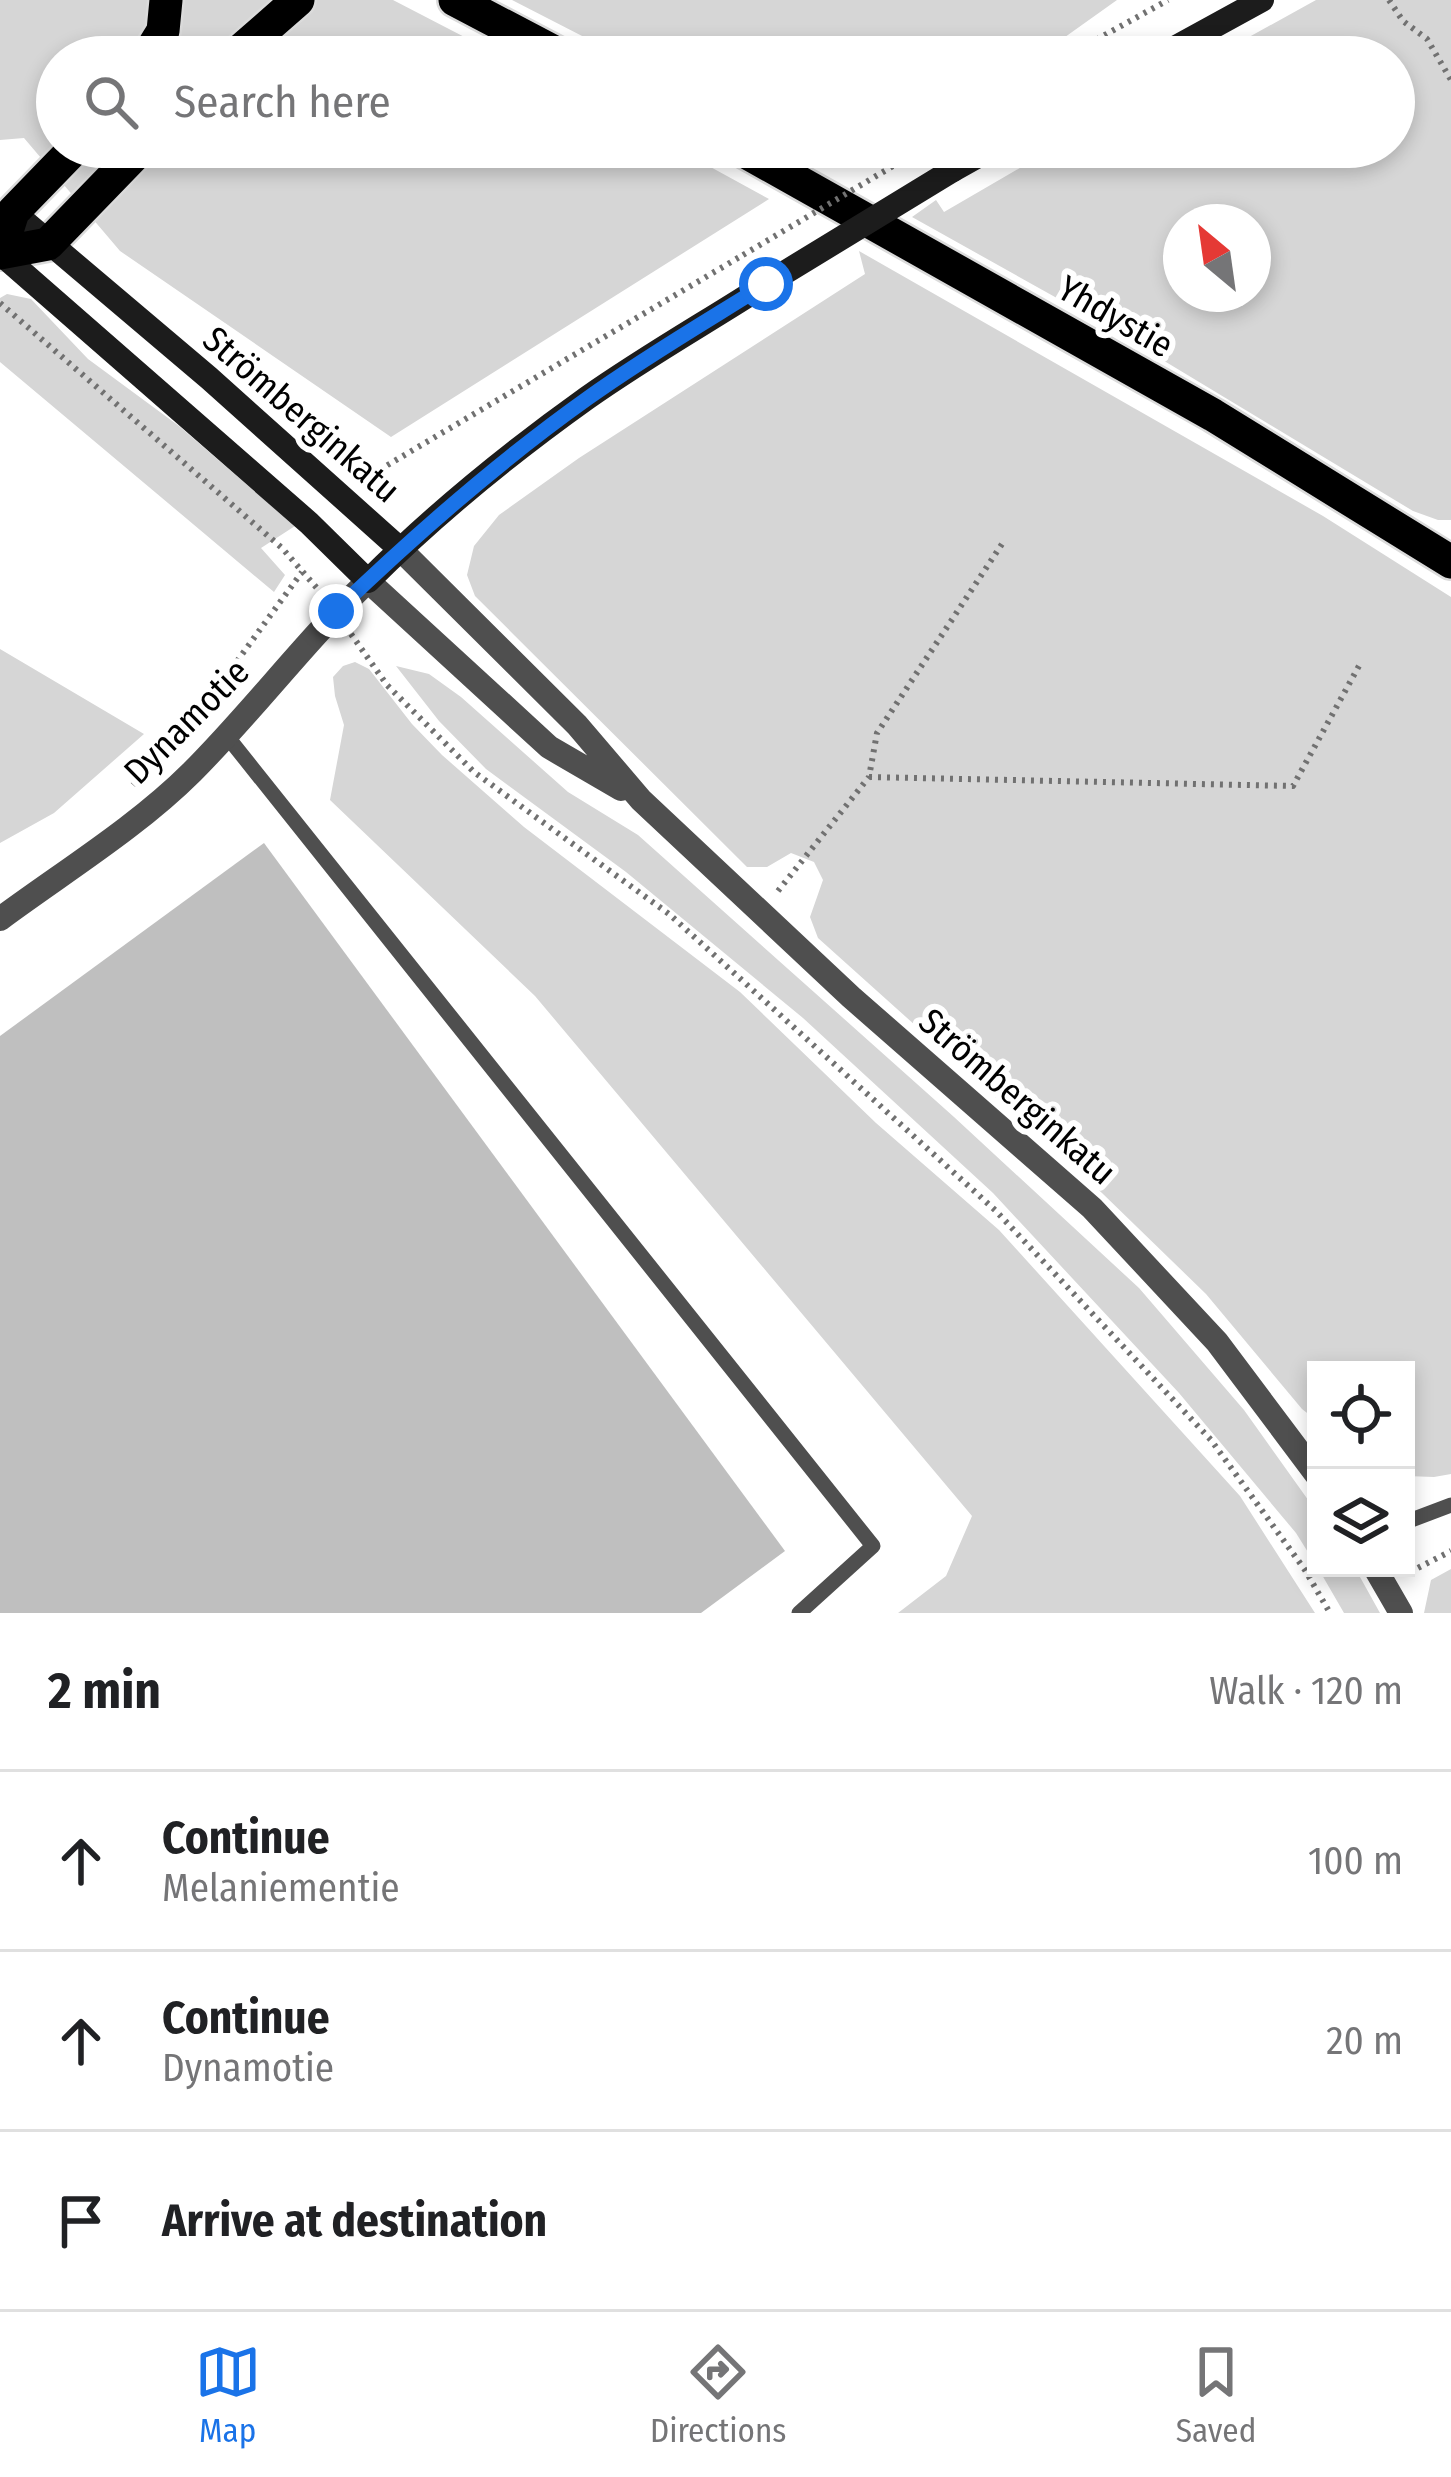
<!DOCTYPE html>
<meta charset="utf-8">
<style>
:root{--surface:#fff;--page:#f6f6f6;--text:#202124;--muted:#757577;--line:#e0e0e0;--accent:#1a73e8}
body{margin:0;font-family:"Fira Sans Condensed",sans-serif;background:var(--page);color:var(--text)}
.controls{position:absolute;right:36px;bottom:36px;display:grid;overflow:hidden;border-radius:0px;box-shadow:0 6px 18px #0003}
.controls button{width:108px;height:108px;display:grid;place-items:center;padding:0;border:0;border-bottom:3px solid var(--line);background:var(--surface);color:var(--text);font:60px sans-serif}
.compass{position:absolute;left:1163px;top:204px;width:108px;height:108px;border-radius:50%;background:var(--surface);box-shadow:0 6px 18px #0003;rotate:331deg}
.stop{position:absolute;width:36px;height:36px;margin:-27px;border:9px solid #1a73e8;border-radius:50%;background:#fff}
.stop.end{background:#1a73e8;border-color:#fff;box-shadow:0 3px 12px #0008}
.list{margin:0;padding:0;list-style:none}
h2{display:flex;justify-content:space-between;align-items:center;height:156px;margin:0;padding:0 48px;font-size:51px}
h2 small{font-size:39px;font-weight:400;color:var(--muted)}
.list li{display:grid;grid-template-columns:78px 1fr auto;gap:36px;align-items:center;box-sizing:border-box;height:180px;padding:0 48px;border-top:3px solid var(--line)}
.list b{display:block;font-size:45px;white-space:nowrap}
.list p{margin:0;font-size:39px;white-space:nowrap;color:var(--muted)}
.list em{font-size:39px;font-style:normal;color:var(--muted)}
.icon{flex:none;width:66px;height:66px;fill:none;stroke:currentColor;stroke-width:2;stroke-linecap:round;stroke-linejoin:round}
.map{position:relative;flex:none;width:1451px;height:1613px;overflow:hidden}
.search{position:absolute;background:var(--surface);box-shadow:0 6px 18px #0003;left:36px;right:36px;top:36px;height:132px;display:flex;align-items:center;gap:30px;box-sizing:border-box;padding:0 42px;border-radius:66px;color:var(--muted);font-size:45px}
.sheet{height:696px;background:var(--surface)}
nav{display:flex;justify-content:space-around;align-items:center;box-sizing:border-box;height:168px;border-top:3px solid var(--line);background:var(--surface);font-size:33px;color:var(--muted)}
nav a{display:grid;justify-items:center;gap:6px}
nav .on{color:var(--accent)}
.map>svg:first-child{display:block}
.green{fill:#d6d6d6;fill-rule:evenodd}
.building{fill:#bfbfbf}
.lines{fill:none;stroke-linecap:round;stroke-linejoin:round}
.trunk-casing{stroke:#dbdbdb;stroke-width:38}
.path{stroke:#717171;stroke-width:6;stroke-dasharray:3 6;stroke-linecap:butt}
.service{stroke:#4f4f4f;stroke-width:15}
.tertiary{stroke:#4f4f4f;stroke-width:24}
.secondary{stroke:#1c1c1c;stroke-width:24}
.trunk{stroke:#000;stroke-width:33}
.path-bridge{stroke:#717171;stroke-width:6;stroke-dasharray:3 6;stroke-linecap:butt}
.secondary-bridge{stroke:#1c1c1c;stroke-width:24}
.route{stroke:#1a73e8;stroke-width:15}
.labels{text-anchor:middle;stroke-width:12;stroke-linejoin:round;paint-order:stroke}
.street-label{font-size:36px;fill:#000;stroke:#fff}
</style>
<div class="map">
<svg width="1451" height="1613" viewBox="0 0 1451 1613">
<rect width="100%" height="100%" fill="#fff"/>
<path class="green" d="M 0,0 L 393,0 L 503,57 L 57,57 L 57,147 L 674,147 L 769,199 L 391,437 L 120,251 L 24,138 L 0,140 Z
M 512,0 L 1117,0 L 1037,57 L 623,57 Z
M 1316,0 L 1451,0 L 1451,520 L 1438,520 L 1413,511 L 1098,321 L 912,217 L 936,200 L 944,212 L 1056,147 L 1394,147 L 1394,57 L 1213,57 ZM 1181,222 L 1253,222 L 1253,294 L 1181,294 Z
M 798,147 L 891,147 L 868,160 L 856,154 L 836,167 Z
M 859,251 L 1323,516 L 1451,597 L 1451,1474 L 1434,1477 L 1406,1476 L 1406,1370 L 1316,1370 L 1316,1420 L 1302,1409 L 1206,1294 L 1102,1193 L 818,938 L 810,917 L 823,880 L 814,862 L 791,853 L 767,867 L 747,867 L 475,596 L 467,575 L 474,546 L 499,515 L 579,458 L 865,274 Z
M 7,294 L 31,299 L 88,359 L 179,426 L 295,526 L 261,548 L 285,575 L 274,592 L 0,362 L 0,298 Z
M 0,649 L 144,734 L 54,813 L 0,843 Z
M 355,662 L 369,669 L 412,724 L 442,755 L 524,827 L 740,992 L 876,1123 L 999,1230 L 1240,1496 L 1315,1613 L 898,1613 L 946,1576 L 972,1516 L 535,996 L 330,800 L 344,725 L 335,696 L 333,677 L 343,666 Z
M 396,666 L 429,674 L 461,697 L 568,792 L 638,835 L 954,1117 L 1139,1288 L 1244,1410 L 1316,1511 L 1316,1565 L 1296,1533 L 1179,1393 L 993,1193 L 803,1018 L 626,872 L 486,769 L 439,721 Z
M 1318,1568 L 1355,1568 L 1380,1613 L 1344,1613 Z
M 1451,1569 L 1451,1613 L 1424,1613 L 1431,1580 Z"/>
<path class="building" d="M 264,843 L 785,1551 L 701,1613 L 0,1613 L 0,1036 Z"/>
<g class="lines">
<g class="trunk-casing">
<path id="trunk" d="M 455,0 L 564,57
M 147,57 L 163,31 L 166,0
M 233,57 L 298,0
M 76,147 L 13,212 L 0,253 L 48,244 L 142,147
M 737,147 L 1213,415 L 1451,562"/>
</g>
<path class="path" d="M 1389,0 L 1403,21 L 1427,39 L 1451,80
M 1065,57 L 1168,0
M 0,303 L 282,548 L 322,594
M 364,479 L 743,255
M 351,634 L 387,685 L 474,772 L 669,914 L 995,1210 L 1211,1440 L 1305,1570 L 1330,1613
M 869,777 L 1293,786 L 1360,664
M 133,785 L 232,668 L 302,572
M 778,891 L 869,777 L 877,733 L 1002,544
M 1410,1572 L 1451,1551"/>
<path class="service" d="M 226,735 L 873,1546 L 799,1613
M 1406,1522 L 1451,1505"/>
<path class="tertiary" d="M 400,549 L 577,725 L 641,800 L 851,997 L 1092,1208 L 1217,1342 L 1316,1474
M 0,919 C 62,873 137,827 192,772 C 253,711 305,641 368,581 L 549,747 L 621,789
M 1375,1568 L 1401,1613"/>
<path class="secondary" d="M 1158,57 L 1262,0
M 953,170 L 994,147
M 13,212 L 209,378 L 400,549
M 0,253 L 309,523 L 368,581 C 435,514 510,453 587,398 C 645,357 707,322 766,284"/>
<use href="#trunk" class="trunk"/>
<path class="path-bridge" d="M 743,255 L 925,147"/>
<path class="secondary-bridge" d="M 766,284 L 953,170"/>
</g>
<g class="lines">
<path class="route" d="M 336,611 C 416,534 498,462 588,398 C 645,357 707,321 766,284"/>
</g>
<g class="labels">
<g class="street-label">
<text transform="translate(1116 316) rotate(30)" y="13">Yhdystie</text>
<text transform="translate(302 414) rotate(41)" y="13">Strömberginkatu</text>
<text transform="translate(186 721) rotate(-45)" y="13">Dynamotie</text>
<text transform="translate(1018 1096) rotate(41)" y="13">Strömberginkatu</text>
</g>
</g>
</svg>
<div class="controls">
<button><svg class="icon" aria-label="locate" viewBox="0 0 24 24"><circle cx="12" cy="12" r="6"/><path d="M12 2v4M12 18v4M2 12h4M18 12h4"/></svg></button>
<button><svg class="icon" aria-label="layers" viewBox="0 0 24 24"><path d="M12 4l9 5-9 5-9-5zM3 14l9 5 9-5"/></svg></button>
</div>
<svg class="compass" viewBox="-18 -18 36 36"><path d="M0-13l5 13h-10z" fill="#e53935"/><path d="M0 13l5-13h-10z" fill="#757577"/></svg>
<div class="stop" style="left:766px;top:284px"></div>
<div class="stop end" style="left:336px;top:611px"></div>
<div class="search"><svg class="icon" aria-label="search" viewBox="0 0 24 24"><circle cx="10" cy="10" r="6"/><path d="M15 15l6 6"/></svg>Search here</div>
</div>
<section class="sheet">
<h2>2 min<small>Walk · 120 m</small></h2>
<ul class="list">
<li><svg class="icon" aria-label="ahead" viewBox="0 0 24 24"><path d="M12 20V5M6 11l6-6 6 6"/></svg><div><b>Continue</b><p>Melaniementie</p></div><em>100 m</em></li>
<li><svg class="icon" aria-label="ahead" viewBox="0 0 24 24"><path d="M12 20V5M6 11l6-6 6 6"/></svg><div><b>Continue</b><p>Dynamotie</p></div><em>20 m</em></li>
<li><svg class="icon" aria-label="arrive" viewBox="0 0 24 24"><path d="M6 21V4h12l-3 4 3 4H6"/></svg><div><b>Arrive at destination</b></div></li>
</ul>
</section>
<nav>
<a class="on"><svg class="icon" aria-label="map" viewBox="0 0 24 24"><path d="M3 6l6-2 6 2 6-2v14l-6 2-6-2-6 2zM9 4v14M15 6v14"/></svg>Map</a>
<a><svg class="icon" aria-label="directions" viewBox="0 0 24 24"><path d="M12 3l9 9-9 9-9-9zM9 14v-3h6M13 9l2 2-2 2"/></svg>Directions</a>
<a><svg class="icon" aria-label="saved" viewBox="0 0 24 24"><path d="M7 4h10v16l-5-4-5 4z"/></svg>Saved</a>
</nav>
